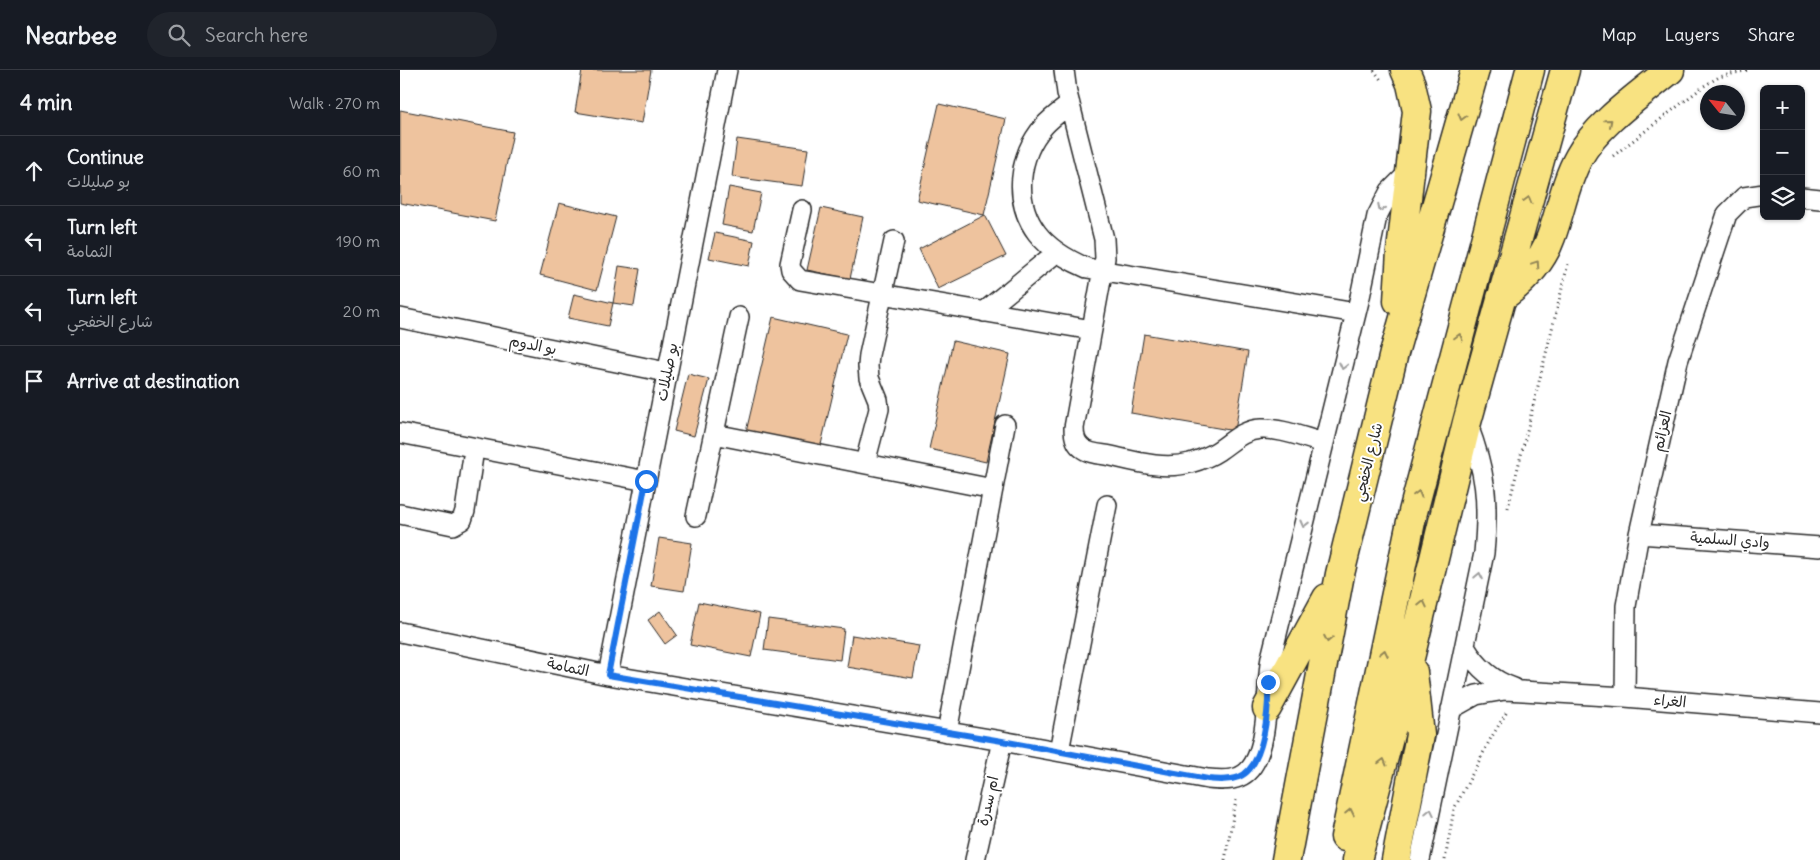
<!DOCTYPE html>
<meta charset="utf-8">
<style>
:root{--surface:#171b24;--page:#20242c;--text:#f1f3f6;--muted:#9ea1a6;--line:#363941}
body{margin:0;font-family:Delius,"Playpen Sans Arabic",sans-serif;background:var(--page);color:var(--text)}
.controls{position:absolute;right:15px;top:15px;display:grid;overflow:hidden;border-radius:8px;box-shadow:0 1px 4px #0004}
.controls button{width:45px;height:45px;display:grid;place-items:center;padding:0;border:0;border-bottom:1px solid var(--line);background:var(--surface);color:var(--text);font:25px sans-serif}
.compass{position:absolute;left:1300px;top:15px;width:45px;height:45px;border-radius:50%;background:var(--surface);box-shadow:0 1px 4px #0004;rotate:300deg}
.stop{position:absolute;width:15px;height:15px;margin:-11px;border:4px solid #1a73e8;border-radius:50%;background:#fff}
.stop.end{background:#1a73e8;border-color:#fff;box-shadow:0 1px 5px #0008}
.list{margin:0;padding:0;list-style:none}
h2{display:flex;justify-content:space-between;align-items:center;height:65px;margin:0;padding:0 20px;font-size:21px}
h2 small{font-size:16px;font-weight:400;color:var(--muted)}
.list li{display:grid;grid-template-columns:32px 1fr auto;gap:15px;align-items:center;box-sizing:border-box;height:70px;padding:0 20px;border-top:1px solid var(--line)}
.list b{display:block;font-size:19px;white-space:nowrap}
.list p{margin:0;font-size:16px;white-space:nowrap;color:var(--muted)}
.list em{font-size:16px;font-style:normal;color:var(--muted)}
.icon{flex:none;width:28px;height:28px;fill:none;stroke:currentColor;stroke-width:2;stroke-linecap:round;stroke-linejoin:round}
.map{position:relative;flex:none;width:1420px;height:790px;overflow:hidden}
header{display:flex;align-items:center;gap:30px;box-sizing:border-box;height:70px;padding:0 25px;background:var(--surface);border-bottom:1px solid var(--line)}
header strong{font-size:24px}
nav{display:flex;gap:28px;margin-inline-start:auto;font-size:18px}
.search{width:350px;height:45px;background:var(--page);display:flex;align-items:center;gap:12px;box-sizing:border-box;padding:0 18px;border-radius:28px;color:var(--muted);font-size:19px}
main{display:flex}
aside{flex:1;background:var(--surface)}
.map>svg:first-child{display:block}
.building{fill:#eec39e;stroke:#2b2b2b}
.lines{fill:none;stroke-linecap:round;stroke-linejoin:round}
.minor-casing{stroke:#2b2b2b;stroke-width:22}
.trunk-casing{stroke:#2b2b2b;stroke-width:31}
.path{stroke:#2b2b2b;stroke-width:3;stroke-dasharray:1 4;stroke-linecap:butt}
.minor{stroke:#fff;stroke-width:19}
.trunk{stroke:#f8e281;stroke-width:28}
.oneway{stroke:#928656}
.oneway2{stroke:#a0a0a0}
.route{stroke:#1a73e8;stroke-width:6}
.labels{text-anchor:middle;stroke-width:4;stroke-linejoin:round;paint-order:stroke}
.street-label{font-size:15px;fill:#2b2b2b;stroke:#fff}
</style>
<header>
<strong>Nearbee</strong>
<div class="search"><svg class="icon" aria-label="search" viewBox="0 0 24 24"><circle cx="10" cy="10" r="6"/><path d="M15 15l6 6"/></svg>Search here</div>
<nav><a>Map</a><a>Layers</a><a>Share</a></nav>
</header>
<main>
<aside>
<h2>4 min<small>Walk · 270 m</small></h2>
<ul class="list">
<li><svg class="icon" aria-label="ahead" viewBox="0 0 24 24"><path d="M12 20V5M6 11l6-6 6 6"/></svg><div><b>Continue</b><p>بو صليلات</p></div><em>60 m</em></li>
<li><svg class="icon" aria-label="left" viewBox="0 0 24 24"><path d="M17 20v-9H6M10 6l-5 5 5 5"/></svg><div><b>Turn left</b><p>الثمامة</p></div><em>190 m</em></li>
<li><svg class="icon" aria-label="left" viewBox="0 0 24 24"><path d="M17 20v-9H6M10 6l-5 5 5 5"/></svg><div><b>Turn left</b><p>شارع الخفجي</p></div><em>20 m</em></li>
<li><svg class="icon" aria-label="arrive" viewBox="0 0 24 24"><path d="M6 21V4h12l-3 4 3 4H6"/></svg><div><b>Arrive at destination</b></div></li>
</ul>
</aside>
<div class="map">
<svg width="1420" height="790" viewBox="0 0 1420 790">
<rect width="100%" height="100%" fill="#fff"/>
<filter id="ink" filterUnits="userSpaceOnUse"><feTurbulence type="fractalNoise" baseFrequency=".02" numOctaves="2"/><feDisplacementMap in="SourceGraphic" scale="10" xChannelSelector="R" yChannelSelector="G"/><feConvolveMatrix kernelMatrix="1 2 1 2 8 2 1 2 1" color-interpolation-filters="sRGB"/></filter>
<g filter="url(#ink)">
<path class="building" d="M 182,0 L 251,0 L 242,53 L 175,42 Z
M 539,34 L 606,49 L 584,145 L 517,130 Z
M 0,40 L 113,62 L 95,151 L 0,133 Z
M 337,69 L 408,79 L 402,116 L 332,107 Z
M 329,117 L 361,123 L 353,161 L 322,155 Z
M 159,133 L 216,147 L 197,220 L 140,205 Z
M 421,138 L 463,147 L 450,209 L 407,200 Z
M 585,145 L 606,186 L 538,219 L 519,179 Z
M 315,163 L 354,171 L 349,196 L 309,188 Z
M 219,196 L 240,199 L 234,236 L 213,233 Z
M 174,224 L 213,233 L 208,256 L 168,248 Z
M 373,247 L 447,264 L 420,379 L 346,362 Z
M 744,264 L 848,282 L 835,361 L 731,343 Z
M 553,271 L 610,284 L 586,392 L 529,379 Z
M 288,304 L 309,309 L 294,366 L 274,361 Z
M 259,468 L 292,473 L 284,521 L 251,516 Z
M 299,532 L 360,544 L 351,587 L 290,575 Z
M 260,541 L 277,565 L 265,574 L 248,550 Z
M 368,549 L 444,559 L 440,590 L 364,580 Z
M 452,565 L 519,576 L 513,608 L 447,597 Z"/>
<g class="lines">
<g class="minor-casing">
<path id="minor" d="M 664,0 L 667,23 L 704,169 L 705,188 L 674,358 C 674,366 675,373 682,378 C 689,384 702,384 711,386 C 737,392 764,400 790,393 C 800,390 809,387 818,381 C 832,372 842,360 861,359 C 881,358 904,368 924,373
M 670,34 C 661,41 651,48 644,56 C 618,86 613,131 637,163 C 650,180 668,190 687,198 L 956,243
M 1401,127 L 1420,129
M 402,140 L 390,194 L 391,200 L 400,210 L 692,260
M 584,242 L 657,182
M 0,248 L 266,302
M 0,363 L 246,411
M 314,364 L 593,419
M 465,393 L 479,339 L 478,330 L 469,308 L 468,296 L 469,285 L 494,171
M 0,444 L 53,455 L 62,450 L 65,441 L 74,379
M 296,446 L 339,247
M 1239,464 L 1420,477
M 0,562 L 208,605 L 602,671 L 808,709 C 818,710 830,711 839,707 C 872,694 865,617 871,588 L 960,227 L 977,146 L 990,121 L 1010,101
M 1065,577 C 1077,597 1092,611 1114,618
M 208,605 L 327,0
M 1225,627 L 1226,536 L 1239,464 L 1278,291 L 1327,144 L 1344,127 L 1364,124
M 1051,639 L 1076,625 L 1105,620 L 1225,627 L 1420,643
M 547,662 L 605,355
M 659,681 L 707,435
M 575,790 L 602,671
M 1020,790 L 1084,483 C 1089,431 1086,402 1067,353"/>
</g>
<g class="trunk-casing">
<path id="trunk" d="M 1101,228 C 1123,212 1142,193 1151,167 C 1161,140 1165,112 1179,87 C 1197,54 1241,24 1270,0
M 998,231 L 1001,181 L 1017,41 L 1011,14 L 1005,0
M 867,638 L 927,528
M 945,767 L 1013,442 L 1130,0
M 886,790 L 940,504 L 994,283 L 1075,0
M 957,790 L 1011,584 L 1067,352 L 1165,0
M 996,790 L 1020,665 L 1013,602"/>
</g>
<path class="path" d="M 974,0 L 981,10
M 1213,86 L 1304,16 L 1319,7 L 1348,0
M 1108,438 L 1168,194
M 825,790 L 836,730
M 1045,790 L 1054,739 L 1091,668 L 1108,640"/>
<use href="#minor" class="minor"/>
<use href="#trunk" class="trunk"/>
</g>
<defs><path id="oneway-chevron" d="M-2-3.5L2.5 0L-2 3.5" fill="none" stroke-width="1.6" stroke-linecap="round" stroke-linejoin="round" transform="scale(1.25)"/></defs>
<g class="oneway">
<use href="#oneway-chevron" transform="translate(1062 47) rotate(106)"/>
<use href="#oneway-chevron" transform="translate(1209 52) rotate(-41)"/>
<use href="#oneway-chevron" transform="translate(1128 130) rotate(-74)"/>
<use href="#oneway-chevron" transform="translate(1136 194) rotate(-56)"/>
<use href="#oneway-chevron" transform="translate(1059 267) rotate(-75)"/>
<use href="#oneway-chevron" transform="translate(1018 424) rotate(-75)"/>
<use href="#oneway-chevron" transform="translate(1023 534) rotate(-77)"/>
<use href="#oneway-chevron" transform="translate(928 569) rotate(101)"/>
<use href="#oneway-chevron" transform="translate(984 583) rotate(-78)"/>
<use href="#oneway-chevron" transform="translate(983 692) rotate(-75)"/>
<use href="#oneway-chevron" transform="translate(950 742) rotate(-78)"/>
</g>
<g class="oneway2">
<use href="#oneway-chevron" transform="translate(981 138) rotate(117)"/>
<use href="#oneway-chevron" transform="translate(943 296) rotate(104)"/>
<use href="#oneway-chevron" transform="translate(904 454) rotate(104)"/>
<use href="#oneway-chevron" transform="translate(1079 506) rotate(-79)"/>
<use href="#oneway-chevron" transform="translate(1030 742) rotate(-78)"/>
</g>
</g>
<g class="lines" filter="url(#ink)">
<path class="route" d="M 246,411 L 208,605 L 602,671 L 808,709 C 818,710 829,711 839,707 C 865,697 869,636 868,612"/>
</g>
<g class="labels">
<g class="street-label">
<text transform="translate(133 275) rotate(11)" y="5">بو الدوم</text>
<text transform="translate(267 302) rotate(-79)" y="5">بو صليلات</text>
<text transform="translate(1262 361) rotate(-77)" y="5">العزائم</text>
<text transform="translate(968 392) rotate(-76)" y="5">شارع الخفجي</text>
<text transform="translate(1330 470) rotate(4)" y="5">وادي السلمية</text>
<text transform="translate(168 597) rotate(12)" y="5">الثمامة</text>
<text transform="translate(1270 631) rotate(5)" y="5">الغراء</text>
<text transform="translate(588 731) rotate(-77)" y="5">ام سدرة</text>
</g>
</g>
</svg>
<div class="controls">
<button>+</button>
<button>−</button>
<button><svg class="icon" aria-label="layers" viewBox="0 0 24 24"><path d="M12 4l9 5-9 5-9-5zM3 14l9 5 9-5"/></svg></button>
</div>
<svg class="compass" viewBox="-18 -18 36 36"><path d="M0-13l5 13h-10z" fill="#e53935"/><path d="M0 13l5-13h-10z" fill="#9ea1a6"/></svg>
<div class="stop" style="left:246px;top:411px"></div>
<div class="stop end" style="left:868px;top:612px"></div>
</div>
</main>
